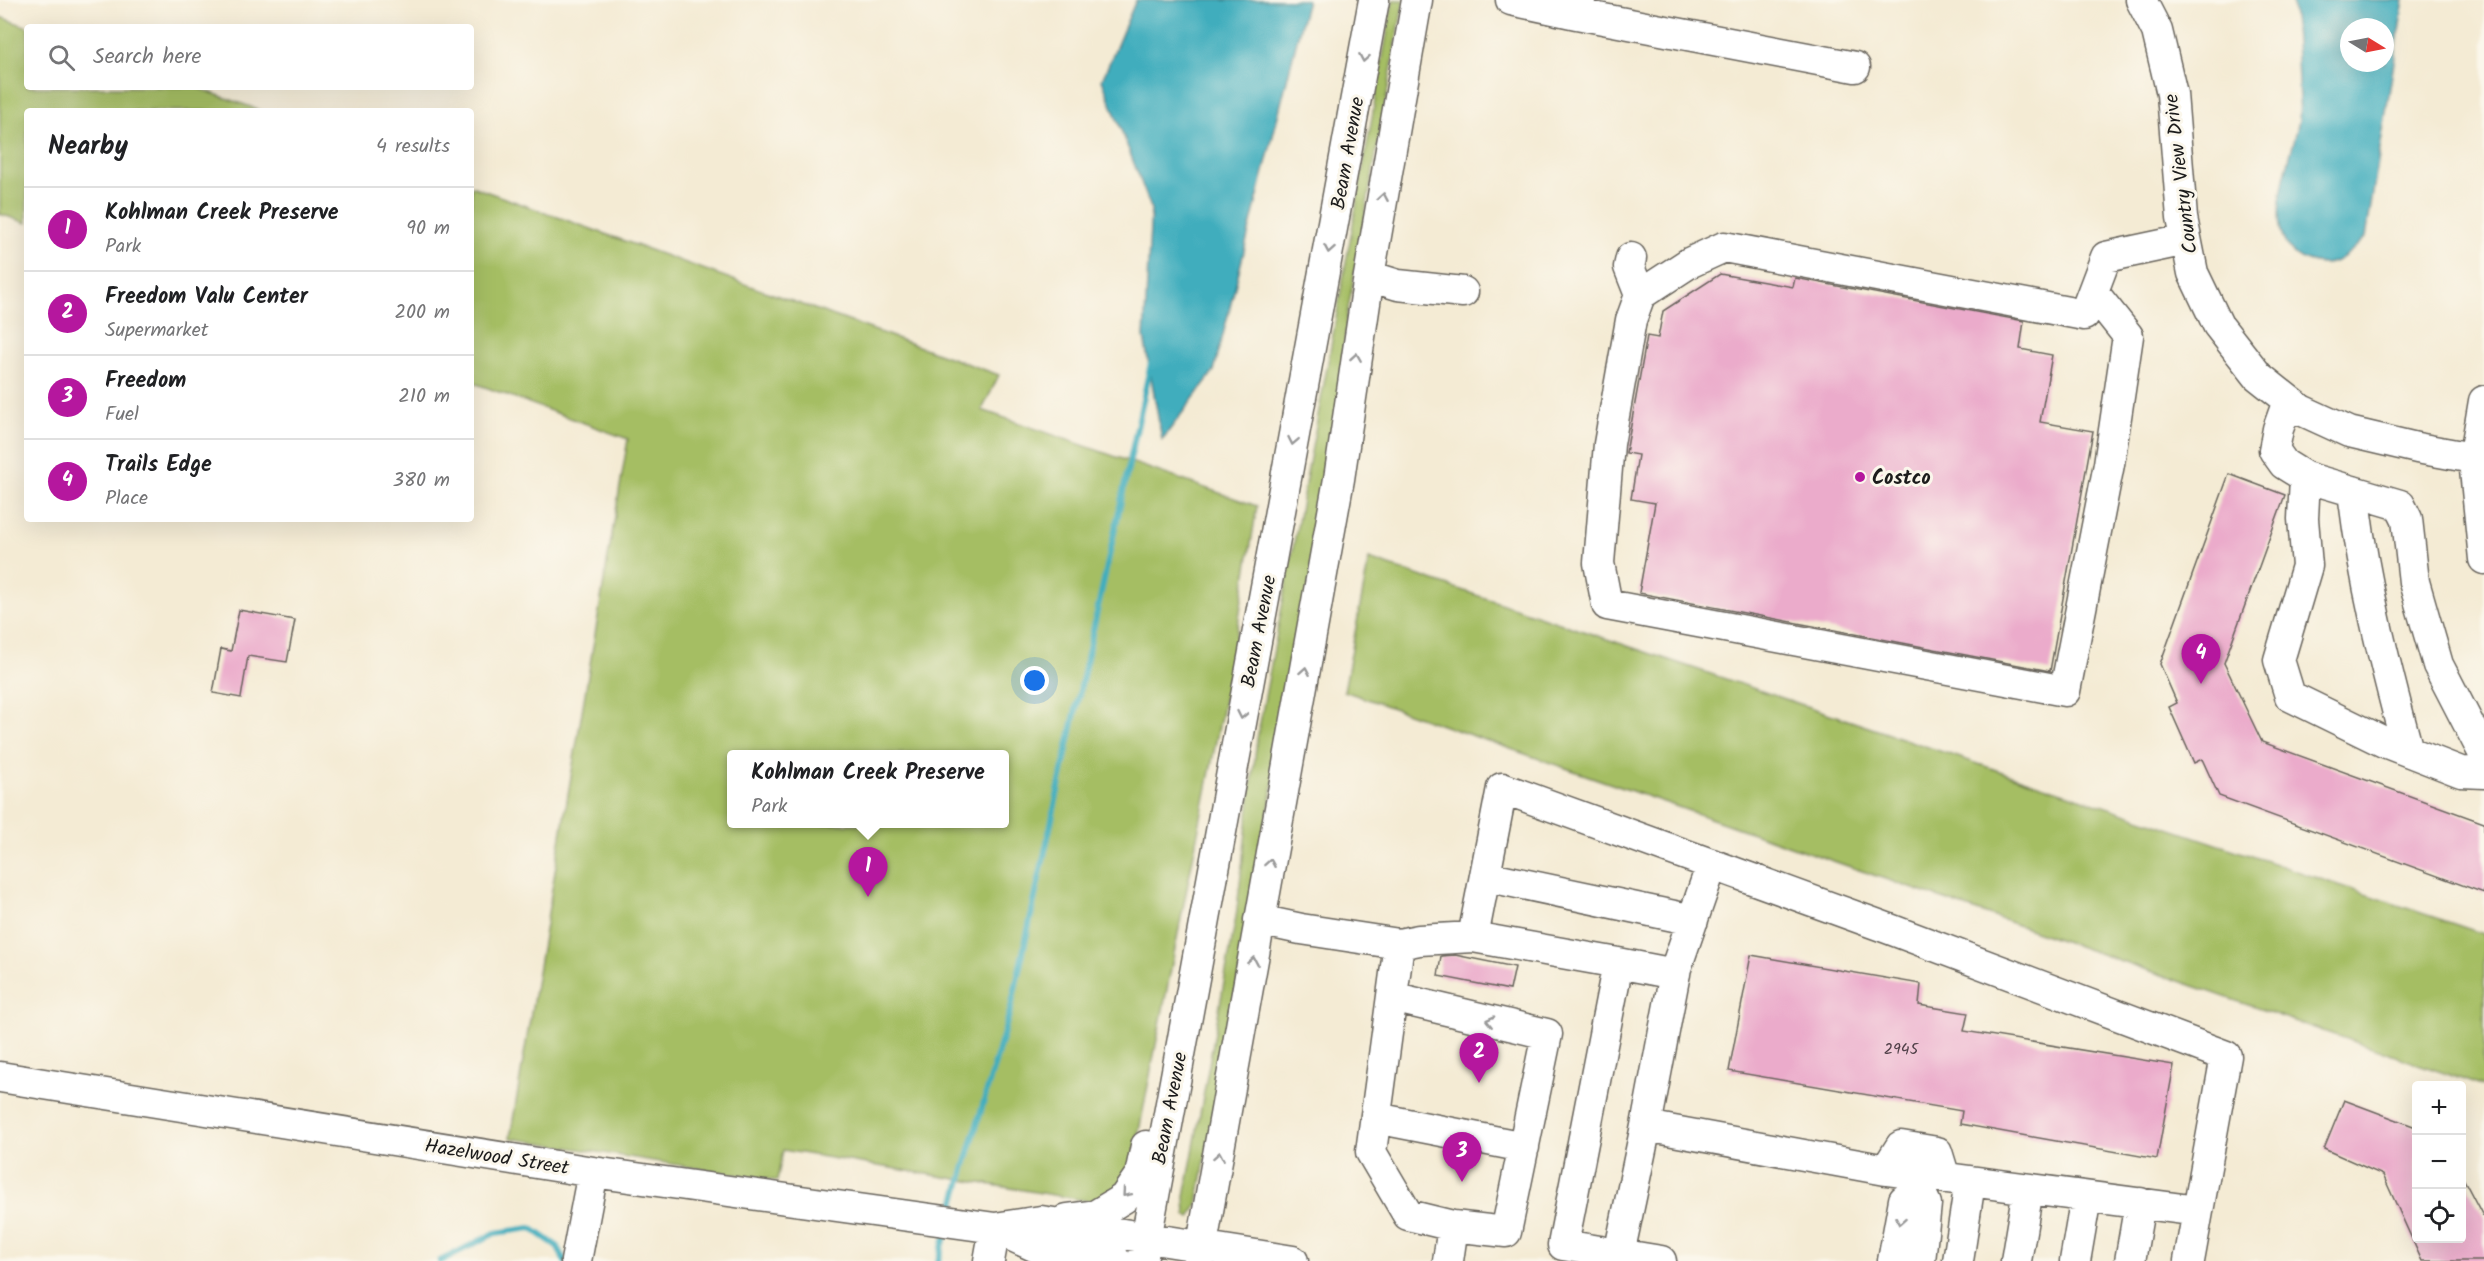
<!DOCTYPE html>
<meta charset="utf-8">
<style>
:root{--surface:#fff;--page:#f6f6f6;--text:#202124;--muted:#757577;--line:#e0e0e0;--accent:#b5179e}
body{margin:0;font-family:Kalam,sans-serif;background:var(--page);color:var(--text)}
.controls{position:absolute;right:18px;bottom:18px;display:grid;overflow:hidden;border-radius:6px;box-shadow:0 6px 24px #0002}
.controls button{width:54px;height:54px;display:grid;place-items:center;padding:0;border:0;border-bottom:2px solid var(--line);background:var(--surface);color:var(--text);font:30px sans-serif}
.compass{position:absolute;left:2340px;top:18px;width:54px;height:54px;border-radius:50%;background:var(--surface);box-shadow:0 6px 24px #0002;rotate:100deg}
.you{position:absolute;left:1035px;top:681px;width:21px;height:21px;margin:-15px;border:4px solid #fff;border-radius:50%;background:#1a73e8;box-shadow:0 0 0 9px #1a73e833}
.badge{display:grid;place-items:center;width:39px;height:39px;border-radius:50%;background:var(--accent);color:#fff;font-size:20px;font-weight:700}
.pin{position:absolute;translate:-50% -50px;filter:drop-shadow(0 2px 3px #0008)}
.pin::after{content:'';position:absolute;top:32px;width:21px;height:18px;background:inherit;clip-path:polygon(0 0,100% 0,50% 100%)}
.popup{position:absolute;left:727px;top:750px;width:282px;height:78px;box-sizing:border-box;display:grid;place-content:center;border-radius:6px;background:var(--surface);filter:drop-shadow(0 2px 4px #0005);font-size:20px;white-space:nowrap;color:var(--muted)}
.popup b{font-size:22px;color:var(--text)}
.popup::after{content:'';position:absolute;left:50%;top:100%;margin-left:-12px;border:12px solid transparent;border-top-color:var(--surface)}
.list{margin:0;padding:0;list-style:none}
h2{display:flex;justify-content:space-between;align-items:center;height:78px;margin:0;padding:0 24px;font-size:26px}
h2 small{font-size:20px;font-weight:400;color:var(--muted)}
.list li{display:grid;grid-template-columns:39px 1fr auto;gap:18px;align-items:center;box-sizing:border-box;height:84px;padding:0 24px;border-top:2px solid var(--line)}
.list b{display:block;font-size:22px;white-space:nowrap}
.list p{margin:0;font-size:20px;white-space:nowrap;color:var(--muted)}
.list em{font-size:20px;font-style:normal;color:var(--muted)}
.icon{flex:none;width:33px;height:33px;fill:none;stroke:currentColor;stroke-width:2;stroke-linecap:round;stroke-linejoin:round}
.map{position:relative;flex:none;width:2484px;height:1261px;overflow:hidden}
.search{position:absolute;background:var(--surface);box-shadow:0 6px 24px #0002;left:24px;top:24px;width:450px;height:66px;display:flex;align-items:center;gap:15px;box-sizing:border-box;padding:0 21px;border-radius:6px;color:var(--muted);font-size:22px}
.panel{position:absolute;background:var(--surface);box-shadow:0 6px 24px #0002;left:24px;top:108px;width:450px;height:414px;border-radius:6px}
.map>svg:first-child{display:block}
.green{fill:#a5be63;stroke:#606d40;stroke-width:1.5;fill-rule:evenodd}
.water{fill:#40adbd;stroke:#2e646c;stroke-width:1.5;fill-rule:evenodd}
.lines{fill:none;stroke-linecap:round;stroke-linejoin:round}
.stream{stroke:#40adbd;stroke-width:6}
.building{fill:#ebabcb}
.minor-casing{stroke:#68645c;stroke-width:33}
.minor{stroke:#fff;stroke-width:30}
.oneway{stroke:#999}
.poi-dot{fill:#b5179e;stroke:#fbf7ec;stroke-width:2}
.labels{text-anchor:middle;stroke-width:6;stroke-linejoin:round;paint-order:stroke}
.number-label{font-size:16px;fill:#504048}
.street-label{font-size:20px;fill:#1c1c1c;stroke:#fbf7ec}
.poi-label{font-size:20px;font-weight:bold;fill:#1c1c1c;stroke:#fbf7ec;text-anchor:start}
</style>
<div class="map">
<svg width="2484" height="1261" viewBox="0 0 2484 1261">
<rect width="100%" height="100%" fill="#fbf7ec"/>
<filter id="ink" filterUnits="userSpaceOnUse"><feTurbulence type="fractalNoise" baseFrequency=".0167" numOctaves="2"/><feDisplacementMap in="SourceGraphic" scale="12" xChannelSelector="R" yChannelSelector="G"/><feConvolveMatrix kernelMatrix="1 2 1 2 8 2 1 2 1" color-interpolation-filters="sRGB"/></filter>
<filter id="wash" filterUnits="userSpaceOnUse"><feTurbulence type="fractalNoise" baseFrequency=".008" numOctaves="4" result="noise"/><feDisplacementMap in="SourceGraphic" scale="24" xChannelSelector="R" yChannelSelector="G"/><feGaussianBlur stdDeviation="1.35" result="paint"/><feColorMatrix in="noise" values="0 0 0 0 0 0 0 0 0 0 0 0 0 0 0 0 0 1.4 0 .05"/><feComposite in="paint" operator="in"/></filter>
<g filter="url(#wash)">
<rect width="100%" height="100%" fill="#f4ebd4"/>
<path class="green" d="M 1393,0 L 1404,0 L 1347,315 L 1335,443 L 1197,1205 L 1190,1218 L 1186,1215 L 1185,1196 L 1236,917 L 1257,739 L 1329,357 Z
M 0,17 L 28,27 L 27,87 L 195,87 L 262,111 L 27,111 L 27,223 L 0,214 Z
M 471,186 L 999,375 L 982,410 L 1257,506 L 1233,655 L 1124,1207 L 783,1150 L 777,1181 L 510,1138 L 628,439 L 471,382 ZM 732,754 L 1004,754 L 1004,824 L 732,824 Z
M 1369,559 L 2484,934 L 2484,1087 L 1344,691 Z"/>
<path class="water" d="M 1136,0 L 1307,0 L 1214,371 L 1162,440 L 1144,337 L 1151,208 L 1102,80 Z
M 2292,0 L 2404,0 L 2366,237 C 2347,255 2335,271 2307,261 C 2253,241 2293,159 2299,119 C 2301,108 2298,94 2298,83 C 2297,55 2296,27 2292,0 ZM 2349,27 L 2385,27 L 2385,63 L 2349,63 Z"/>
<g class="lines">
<path class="stream" d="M 951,1214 L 1011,1008 L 1151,363
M 440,1261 L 495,1233 L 531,1228 L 557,1246 L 565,1261
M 938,1261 L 947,1230"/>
</g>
<g id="blocks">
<path class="building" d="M 1720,274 L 1793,287 L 1795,278 L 2024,321 L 2020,349 L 2052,355 L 2040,422 L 2093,431 L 2050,671 L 1639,593 L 1655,503 L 1631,499 L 1638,455 L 1626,453 L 1647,336 L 1658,338 L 1663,311 Z
M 2229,474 L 2285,495 L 2224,663 L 2262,742 L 2484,823 L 2484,893 L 2219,796 L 2202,759 L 2194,763 L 2169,707 L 2177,703 L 2160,664 Z
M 239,610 L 295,620 L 287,662 L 248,656 L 241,698 L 213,693 L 221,649 L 231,651 Z
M 1455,955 L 1515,967 L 1510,990 L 1438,976 L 1441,956 Z
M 1751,955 L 1921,984 L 1919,1005 L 1968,1013 L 1964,1031 L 2174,1065 L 2157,1159 L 1960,1124 L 1962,1111 L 1729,1071 Z
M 2344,1100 L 2416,1127 L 2416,1239 L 2462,1239 L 2462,1176 L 2484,1218 L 2484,1261 L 2422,1261 L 2383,1175 L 2324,1149 Z"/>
</g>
</g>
<g filter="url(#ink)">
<use href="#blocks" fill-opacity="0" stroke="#68645c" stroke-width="1.5"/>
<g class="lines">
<g class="minor-casing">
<path id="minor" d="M 1511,0 L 1577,14
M 1580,0 L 1577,14 L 1855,67
M 2141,0 L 2157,31 L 2172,94 L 2182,218 L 2193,273 L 2218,325 L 2258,376 L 2301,410 L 2349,432 L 2417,448 L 2484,460
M 1631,258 L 1629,267 L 1640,295 L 1631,320 L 1609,444 L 1599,563 L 1607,605 L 2065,691 L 2109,464 L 2128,336 L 2093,292
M 1369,276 L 1398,285 L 1463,292
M 1640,295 L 1689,263 L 1724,247 L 2084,315 L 2106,257 L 2186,240
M 2288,401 L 2278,429 L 2274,450 L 2284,464 L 2305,477 L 2400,505 L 2407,519 L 2414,582 L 2438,665 L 2484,754
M 2484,401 L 2474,460 L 2484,559
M 2305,477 L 2303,519 L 2307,566 L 2279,660 L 2290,696 L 2384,742 L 2461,772 L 2484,773
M 2353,491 C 2363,579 2385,665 2408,751
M 1712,864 L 1676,968 L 1646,1126 L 1886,1170 L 2198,1211
M 1485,876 L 1693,920
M 1259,920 L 1301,929 L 1399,944 L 1371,1152 L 1408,1215 L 1453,1226 L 1448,1261
M 1399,944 L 1419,940 L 1473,937
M 1618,963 L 1675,974
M 1392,997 L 1547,1034 L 1506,1232 L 1453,1226
M 0,1077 L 593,1172 L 995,1228 L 1041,1221 L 1293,1261
M 1376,1118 L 1524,1147
M 1886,1170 L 1901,1146 L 1937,1152 L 1945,1178
M 1067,1219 L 1096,1215 L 1124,1198 L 1140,1175 L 1146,1146
M 995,1228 L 1036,1247 L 1116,1261
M 1619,1254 L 1646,1126
M 576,1261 L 593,1172
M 989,1261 L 995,1228
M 1142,1261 L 1374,0
M 1199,1261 L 1339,479 L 1369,276 L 1417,0
M 1661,1261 L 1563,1245 L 1618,963 L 1473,937 L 1502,788 L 1887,928 L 2226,1056 L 2189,1261
M 1893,1261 L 1904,1200 L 1919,1189
M 1920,1261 L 1926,1204 L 1919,1189 L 1921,1175
M 1958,1261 L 1970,1182
M 2016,1261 L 2028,1189
M 2075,1261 L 2086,1197
M 2130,1261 L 2140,1203"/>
</g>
<use href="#minor" class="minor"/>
</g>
<defs><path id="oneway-chevron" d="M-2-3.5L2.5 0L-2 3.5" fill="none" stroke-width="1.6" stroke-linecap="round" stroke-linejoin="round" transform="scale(1.5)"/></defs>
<g class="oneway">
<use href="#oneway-chevron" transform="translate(1364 58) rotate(100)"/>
<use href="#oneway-chevron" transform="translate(1383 197) rotate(-80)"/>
<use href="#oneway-chevron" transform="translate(1329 249) rotate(100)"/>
<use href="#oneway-chevron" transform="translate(1356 357) rotate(-81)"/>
<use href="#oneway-chevron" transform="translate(1293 441) rotate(101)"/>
<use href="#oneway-chevron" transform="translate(1305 671) rotate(-80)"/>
<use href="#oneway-chevron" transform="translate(1242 715) rotate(101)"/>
<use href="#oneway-chevron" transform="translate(1270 863) rotate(-80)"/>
<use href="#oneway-chevron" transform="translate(1253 961) rotate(-80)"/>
<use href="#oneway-chevron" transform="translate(1490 1021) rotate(-167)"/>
<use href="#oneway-chevron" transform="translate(1219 1156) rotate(-80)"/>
<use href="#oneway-chevron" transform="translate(1126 1193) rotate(131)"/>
<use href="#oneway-chevron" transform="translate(1900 1221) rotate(100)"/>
</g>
</g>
<circle class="poi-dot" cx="1860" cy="477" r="6"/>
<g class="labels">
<g class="number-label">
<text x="1901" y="1054">2945</text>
</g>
<g class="street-label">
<text transform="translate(1347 153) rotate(-80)" y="7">Beam Avenue</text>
<text transform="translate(2180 174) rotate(-97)" y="7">Country View Drive</text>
<text transform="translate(1258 631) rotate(-79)" y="7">Beam Avenue</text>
<text transform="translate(1169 1108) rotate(-79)" y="7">Beam Avenue</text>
<text transform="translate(497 1156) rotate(9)" y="7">Hazelwood Street</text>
</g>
<g class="poi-label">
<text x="1872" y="484">Costco</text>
</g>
</g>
</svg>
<div class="controls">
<button>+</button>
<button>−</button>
<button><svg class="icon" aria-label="locate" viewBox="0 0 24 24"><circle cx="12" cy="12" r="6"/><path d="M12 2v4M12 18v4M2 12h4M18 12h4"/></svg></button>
</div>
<svg class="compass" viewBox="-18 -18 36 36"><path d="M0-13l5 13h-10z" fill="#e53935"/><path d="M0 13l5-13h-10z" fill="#757577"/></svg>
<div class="you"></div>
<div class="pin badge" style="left:868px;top:897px">1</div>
<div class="popup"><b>Kohlman Creek Preserve</b>Park</div>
<div class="pin badge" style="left:1479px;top:1083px">2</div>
<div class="pin badge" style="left:1462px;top:1182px">3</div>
<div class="pin badge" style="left:2201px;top:684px">4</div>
<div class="search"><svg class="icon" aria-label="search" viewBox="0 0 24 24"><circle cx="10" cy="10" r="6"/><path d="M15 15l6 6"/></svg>Search here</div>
<section class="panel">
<h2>Nearby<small>4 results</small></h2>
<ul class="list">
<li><span class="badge">1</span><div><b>Kohlman Creek Preserve</b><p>Park</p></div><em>90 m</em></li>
<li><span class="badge">2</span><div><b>Freedom Valu Center</b><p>Supermarket</p></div><em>200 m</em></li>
<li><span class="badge">3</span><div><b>Freedom</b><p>Fuel</p></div><em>210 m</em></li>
<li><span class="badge">4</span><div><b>Trails Edge</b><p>Place</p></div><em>380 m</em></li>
</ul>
</section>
</div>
